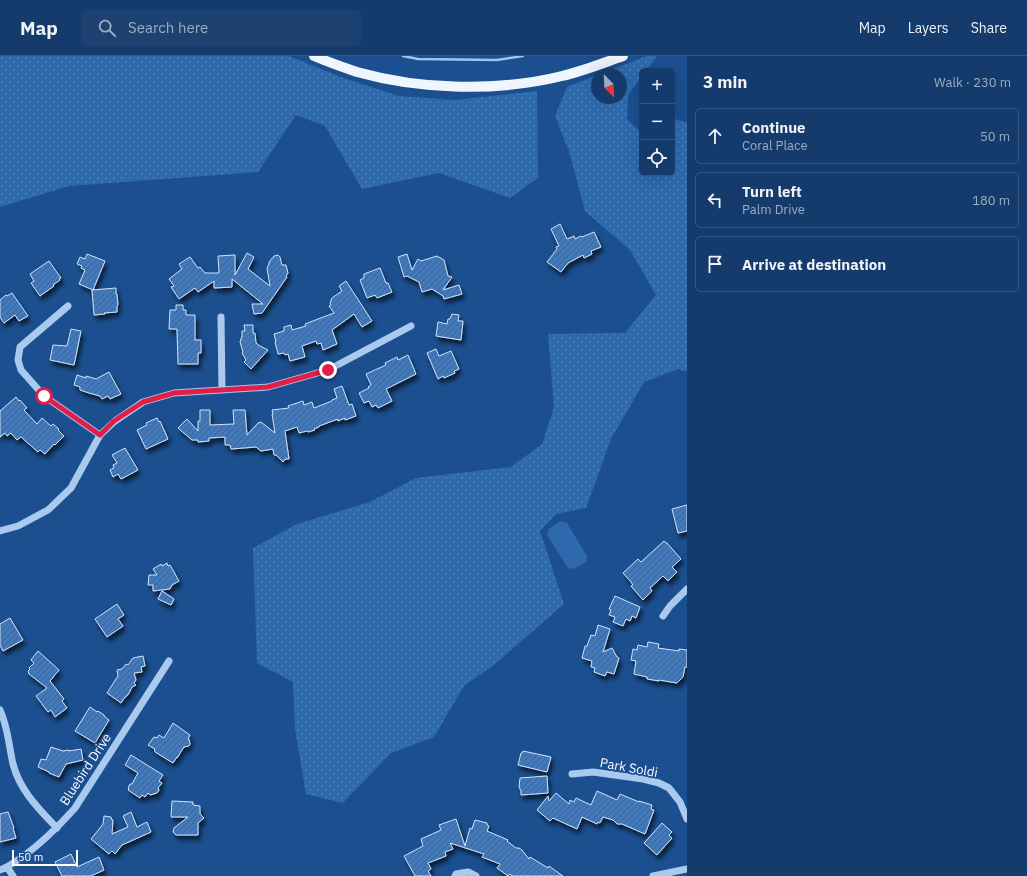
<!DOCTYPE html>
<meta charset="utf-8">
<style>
:root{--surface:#143b6b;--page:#1d4271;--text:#f1f3f6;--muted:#9dadc1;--line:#33557e}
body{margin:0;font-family:"IBM Plex Sans",sans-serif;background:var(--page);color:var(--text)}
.controls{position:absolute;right:12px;top:12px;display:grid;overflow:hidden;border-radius:6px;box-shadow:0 4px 16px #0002}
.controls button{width:36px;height:36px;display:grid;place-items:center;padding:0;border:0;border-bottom:1px solid var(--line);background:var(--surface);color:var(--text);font:20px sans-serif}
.compass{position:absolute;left:591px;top:12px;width:36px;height:36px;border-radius:50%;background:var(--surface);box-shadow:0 4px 16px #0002;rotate:156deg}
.scale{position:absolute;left:12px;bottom:10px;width:66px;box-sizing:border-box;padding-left:4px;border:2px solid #fff;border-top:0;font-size:11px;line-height:14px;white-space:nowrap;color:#fff;-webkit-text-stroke:3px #1b4f8f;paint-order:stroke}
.stop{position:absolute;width:12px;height:12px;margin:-9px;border:3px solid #e11d48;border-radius:50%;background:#fff}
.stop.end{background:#e11d48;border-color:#fff;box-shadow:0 1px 4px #0008}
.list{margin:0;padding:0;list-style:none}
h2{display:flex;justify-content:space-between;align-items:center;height:52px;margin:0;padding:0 16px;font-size:17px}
h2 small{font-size:13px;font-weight:400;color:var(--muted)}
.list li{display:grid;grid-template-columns:26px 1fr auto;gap:12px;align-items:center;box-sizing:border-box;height:56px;margin:0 8px 8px;padding:0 8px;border:1px solid var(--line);border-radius:6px}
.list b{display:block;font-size:15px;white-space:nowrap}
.list p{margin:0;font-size:13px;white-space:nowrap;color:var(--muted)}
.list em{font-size:13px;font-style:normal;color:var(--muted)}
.icon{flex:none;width:22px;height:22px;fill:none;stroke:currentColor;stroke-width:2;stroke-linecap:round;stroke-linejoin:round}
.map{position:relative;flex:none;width:687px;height:820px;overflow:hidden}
header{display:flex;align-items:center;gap:24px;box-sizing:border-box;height:56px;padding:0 20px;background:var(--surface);border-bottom:1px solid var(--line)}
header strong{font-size:19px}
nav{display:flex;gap:22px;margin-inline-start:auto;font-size:14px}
.search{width:280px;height:36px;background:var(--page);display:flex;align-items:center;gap:10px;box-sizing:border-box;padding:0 14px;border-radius:6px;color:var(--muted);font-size:15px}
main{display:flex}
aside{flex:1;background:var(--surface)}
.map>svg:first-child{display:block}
.grass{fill:url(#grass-dots)}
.park{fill:#2e69ad}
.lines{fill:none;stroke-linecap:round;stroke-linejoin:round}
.stream{stroke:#9cc4f0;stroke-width:2.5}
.building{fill:url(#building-hatch);stroke:#cfe3fa;filter:url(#shadow)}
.minor{stroke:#a9c9ee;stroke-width:7}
.major{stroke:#f0f6ff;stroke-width:10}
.route{stroke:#e11d48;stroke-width:5}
.labels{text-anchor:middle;stroke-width:3.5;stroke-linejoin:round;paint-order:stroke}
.street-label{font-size:13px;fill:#fff;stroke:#1b4f8f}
</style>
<header>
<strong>Map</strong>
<div class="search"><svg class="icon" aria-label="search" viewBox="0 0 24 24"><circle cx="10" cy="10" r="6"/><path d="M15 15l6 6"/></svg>Search here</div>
<nav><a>Map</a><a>Layers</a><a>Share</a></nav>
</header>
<main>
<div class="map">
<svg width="687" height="820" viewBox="0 0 687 820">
<defs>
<pattern id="grass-dots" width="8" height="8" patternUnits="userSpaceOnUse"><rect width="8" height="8" fill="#2e69ad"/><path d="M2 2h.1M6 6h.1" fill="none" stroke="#4d80b9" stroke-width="1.8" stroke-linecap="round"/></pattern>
<pattern id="building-hatch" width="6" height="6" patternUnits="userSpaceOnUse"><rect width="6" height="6" fill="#4478b7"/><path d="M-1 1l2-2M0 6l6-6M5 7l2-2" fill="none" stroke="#486282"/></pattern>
<filter id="shadow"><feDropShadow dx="2.5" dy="4.5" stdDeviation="2" flood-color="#0009"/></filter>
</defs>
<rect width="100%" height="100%" fill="#1b4f8f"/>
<path class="grass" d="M 0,0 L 289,0 L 343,22 L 399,40 L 455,44 L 537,35 L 538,122 L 510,142 L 439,117 L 362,133 L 325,70 L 296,59 L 258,116 L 69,130 L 0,151 Z
M 647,0 L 657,0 L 646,15 L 642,15 L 642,20 L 628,39 L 627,63 L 642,77 L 642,117 L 672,117 L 672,66 L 676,63 L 687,67 L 687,316 L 678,313 L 644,326 L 611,383 L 586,452 L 556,458 L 540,475 L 564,548 L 494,609 L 464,630 L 434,681 L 391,697 L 343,747 L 306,738 L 295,673 L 293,626 L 257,607 L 253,492 L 297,468 L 370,446 L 416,422 L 511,411 L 542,388 L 554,351 L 548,278 L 625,277 L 656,239 L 630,194 L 585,155 L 569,95 L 555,60 L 567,31 L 597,19 L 597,42 L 621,42 L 621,18 L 600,18 Z"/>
<path class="park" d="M 561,465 L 567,467 L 587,500 L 586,506 L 574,513 L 568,512 L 547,479 L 549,473 Z"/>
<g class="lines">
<path class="stream" d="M 403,0 L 418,3 L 497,4 L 523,0"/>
</g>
<path class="building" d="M 560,168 L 567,183 L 574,180 L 575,183 L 581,180 L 582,181 L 594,176 L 601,191 L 591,195 L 592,198 L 584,202 L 583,199 L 568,207 L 561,216 L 547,206 L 557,193 L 556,191 L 559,190 L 551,173 Z
M 247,197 L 254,201 L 248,213 L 270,230 L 267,212 L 269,208 L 269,206 L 274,200 L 278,199 L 280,201 L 282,209 L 286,209 L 288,217 L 286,220 L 287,221 L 262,257 L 254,258 L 252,248 L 263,248 L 232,223 L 232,231 L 214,232 L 214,225 L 198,236 L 195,232 L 179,243 L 171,231 L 174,230 L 169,223 L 182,213 L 179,208 L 190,201 L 198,212 L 200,211 L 205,217 L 219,217 L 218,200 L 235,199 L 235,219 Z
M 87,198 L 105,205 L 93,234 L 79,228 L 85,214 L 81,212 L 82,210 L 77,208 L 80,201 L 85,203 Z
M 407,198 L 412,214 L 418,203 L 421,205 L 437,200 L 444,204 L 448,220 L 452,221 L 443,234 L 459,229 L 462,238 L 444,243 L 443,240 L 432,233 L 422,236 L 419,226 L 407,220 L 404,221 L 398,201 Z
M 49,205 L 61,222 L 59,223 L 60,224 L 53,229 L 54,230 L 40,240 L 31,227 L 34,225 L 30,218 Z
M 380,212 L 386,227 L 388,227 L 392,236 L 377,242 L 375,239 L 367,242 L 360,224 L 364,222 L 364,218 Z
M 346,225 L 372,265 L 362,271 L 354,258 L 332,274 L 337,288 L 323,294 L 321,287 L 317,288 L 316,285 L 302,290 L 305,301 L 290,305 L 288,298 L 285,299 L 284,297 L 278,298 L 275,286 L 276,286 L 274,278 L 284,275 L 284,271 L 291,269 L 292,274 L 306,270 L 305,268 L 334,257 L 329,250 L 331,249 L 330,247 L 332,242 L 342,235 L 339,230 Z
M 116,232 L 116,238 L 117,238 L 118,249 L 117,250 L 117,256 L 104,257 L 105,258 L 94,259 L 92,234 Z
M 12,237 L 28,260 L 19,265 L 15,259 L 4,267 L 0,261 L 0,244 L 6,239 L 7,240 Z
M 176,249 L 183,249 L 183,254 L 186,254 L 186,259 L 195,259 L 195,284 L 201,284 L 201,297 L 198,297 L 198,308 L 178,308 L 177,273 L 169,273 L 170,254 L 176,254 Z
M 452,258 L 459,259 L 458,265 L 463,265 L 461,284 L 436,280 L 438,266 L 447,268 L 448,263 L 450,263 Z
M 244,269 L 253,269 L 253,277 L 255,277 L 256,287 L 260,290 L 268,294 L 251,313 L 244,306 L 246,304 L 242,297 L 243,296 L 240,286 L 242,280 L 242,275 L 245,275 Z
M 71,273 L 81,275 L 74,309 L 50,304 L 53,289 L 67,290 Z
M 436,293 L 439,300 L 451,295 L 459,313 L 454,315 L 455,317 L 444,322 L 443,320 L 438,323 L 427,297 Z
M 408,299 L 416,318 L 386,333 L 392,345 L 378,352 L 376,349 L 372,351 L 369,345 L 364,347 L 359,337 L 369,332 L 368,331 L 371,329 L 366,318 L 386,309 L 385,307 L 397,301 L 398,304 Z
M 109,316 L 121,338 L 110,343 L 108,340 L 102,343 L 100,340 L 89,337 L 80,334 L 80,331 L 74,329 L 77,319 L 86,322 L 86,320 L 96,323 Z
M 342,330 L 349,349 L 352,348 L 356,360 L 345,364 L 345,362 L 338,365 L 338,363 L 319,370 L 319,371 L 314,373 L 315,374 L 308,376 L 307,375 L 299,377 L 297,371 L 285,375 L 289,403 L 285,403 L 283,406 L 276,399 L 274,399 L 273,393 L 261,395 L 256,391 L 231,393 L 230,389 L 225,389 L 225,381 L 209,382 L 209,385 L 198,386 L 198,384 L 192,384 L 178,372 L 187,363 L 198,375 L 198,365 L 200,365 L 200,354 L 210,354 L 210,369 L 234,368 L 233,354 L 245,354 L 247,379 L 258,367 L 261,366 L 275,377 L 272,358 L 273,358 L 272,354 L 289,352 L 288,350 L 303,345 L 304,349 L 312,346 L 314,352 L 332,345 L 332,344 L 337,342 L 334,333 Z
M 16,341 L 19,345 L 20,344 L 27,352 L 24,354 L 37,368 L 42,362 L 51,370 L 53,368 L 59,373 L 58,374 L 64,380 L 55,389 L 54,388 L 45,398 L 40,394 L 38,396 L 21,381 L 17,384 L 11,377 L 7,380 L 5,377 L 0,381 L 0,355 Z
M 157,362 L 159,366 L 160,365 L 168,383 L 146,393 L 137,374 L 147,369 L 146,367 Z
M 125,392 L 138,414 L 121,423 L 118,418 L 113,421 L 110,414 L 114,412 L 113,409 L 117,407 L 112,399 Z
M 687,449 L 687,475 L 678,477 L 672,453 Z
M 664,485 L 666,487 L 667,487 L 681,503 L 672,511 L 677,516 L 668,525 L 663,520 L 650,532 L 652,535 L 643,544 L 631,530 L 633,529 L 631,526 L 623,517 L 638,503 L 641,506 Z
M 167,507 L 168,510 L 170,509 L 179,525 L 172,529 L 170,533 L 153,535 L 153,529 L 148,529 L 149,519 L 157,519 L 153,513 L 161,508 L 162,510 Z
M 162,535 L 174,543 L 171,549 L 158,543 Z
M 615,540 L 640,551 L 636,562 L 632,560 L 630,565 L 626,563 L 623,570 L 613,566 L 615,561 L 609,559 L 611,554 L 609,553 Z
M 117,548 L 124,559 L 118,563 L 123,570 L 107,581 L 95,563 Z
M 10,562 L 23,584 L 3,595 L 0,589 L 0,568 Z
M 598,569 L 610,573 L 603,596 L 612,592 L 617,601 L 619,602 L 614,618 L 607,616 L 605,620 L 594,616 L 595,612 L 591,611 L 592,605 L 582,602 L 585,590 L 587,590 L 591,579 L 595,580 Z
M 648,586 L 659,588 L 658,592 L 679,595 L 679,593 L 687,594 L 687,611 L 685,611 L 683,621 L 677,627 L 659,624 L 659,625 L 647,623 L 647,621 L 634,618 L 636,605 L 631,604 L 633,593 L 637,594 L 638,589 L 647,591 Z
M 38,595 L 59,614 L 50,625 L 64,643 L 62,645 L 67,652 L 55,661 L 51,654 L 48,656 L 36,640 L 47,632 L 29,618 L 28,615 L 30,613 L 29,612 L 34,607 L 31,604 Z
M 143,600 L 145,610 L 141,611 L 142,616 L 134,617 L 136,624 L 134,627 L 136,629 L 132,631 L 129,637 L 127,640 L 125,641 L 121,647 L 107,637 L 118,620 L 117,614 L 122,613 L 126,608 L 128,609 L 133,602 Z
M 90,651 L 97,656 L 98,655 L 104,659 L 104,660 L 109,664 L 95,687 L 75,675 Z
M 173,667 L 190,679 L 188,683 L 189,683 L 190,688 L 189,690 L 184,691 L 177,702 L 177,701 L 173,707 L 155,696 L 155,695 L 154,694 L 155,693 L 148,689 L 154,681 L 157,682 L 159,679 L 164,682 Z
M 51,691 L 63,695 L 69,694 L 69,695 L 81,693 L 83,704 L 66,708 L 59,721 L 49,717 L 49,716 L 38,711 L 41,703 L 46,704 Z
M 523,695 L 551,701 L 547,716 L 518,709 L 521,697 L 522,697 Z
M 131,699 L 163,719 L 159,725 L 162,727 L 158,732 L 159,734 L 157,737 L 150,739 L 148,737 L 145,741 L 142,739 L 140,742 L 128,734 L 129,733 L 128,732 L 130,728 L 132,728 L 138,717 L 125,709 Z
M 547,720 L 548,737 L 521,739 L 521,735 L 519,731 L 520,722 Z
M 597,735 L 617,744 L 620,738 L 639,746 L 639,745 L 652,749 L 651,753 L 654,754 L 645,778 L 622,768 L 617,768 L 613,764 L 603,761 L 600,767 L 598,766 L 597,768 L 582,761 L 577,773 L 553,762 L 550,765 L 537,754 L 548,740 L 549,745 L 556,737 L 569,748 L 570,744 L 574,746 L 576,742 L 591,749 Z
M 172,745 L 193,746 L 193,749 L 200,750 L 200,758 L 204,762 L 198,767 L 198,779 L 176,779 L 173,776 L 174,772 L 188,761 L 171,761 Z
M 8,756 L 14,772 L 13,772 L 16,782 L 0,786 L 0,758 Z
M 131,756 L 137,771 L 147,766 L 151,776 L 122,789 L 115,798 L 112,795 L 109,798 L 91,783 L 103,768 L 104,760 L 111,761 L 112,764 L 113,764 L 112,778 L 128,771 L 123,760 Z
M 456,763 L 465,790 L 470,772 L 472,773 L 475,764 L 487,767 L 487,769 L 489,770 L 487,775 L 508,784 L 507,785 L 516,792 L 519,792 L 522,794 L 529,803 L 530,801 L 548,812 L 549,810 L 563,820 L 513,820 L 509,818 L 508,820 L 497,812 L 500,808 L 482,801 L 484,798 L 450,787 L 453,793 L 445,796 L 446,800 L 428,807 L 431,813 L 428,815 L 431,820 L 415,820 L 404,800 L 423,790 L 421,783 L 441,774 L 439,769 Z
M 662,767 L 672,776 L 669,779 L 672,782 L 657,799 L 644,787 Z
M 71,798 L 77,811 L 99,801 L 104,814 L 91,820 L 62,820 L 55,806 Z"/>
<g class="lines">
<path class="minor" d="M 68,250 L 20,291 L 18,304 L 21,314 L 44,340 L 100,379
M 221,261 L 222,334
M 0,475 L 18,470 L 48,454 L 71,432 L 100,379 L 115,365 L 143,346 L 174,337 L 268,331 L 328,314 L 411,270
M 663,560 L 670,550 L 687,533
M 0,654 C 8,671 9,691 13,708 C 20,735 39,753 57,772
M 572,718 L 593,716 L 643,723 L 659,727 L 669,732 L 680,746 L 687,763
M 7,811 L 13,820
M 0,814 C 8,811 15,806 22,801 C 42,787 58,771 75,752 L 169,605
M 455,820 L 456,818 L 468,816 L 476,820
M 653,820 L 687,813"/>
<path class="major" d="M 314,0 C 328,6 342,11 357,16 C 421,34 497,36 562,20 C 583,15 603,7 623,0"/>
</g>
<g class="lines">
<path class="route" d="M 44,340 L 100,379 L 114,365 L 143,346 L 174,337 L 268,331 L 328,314"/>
</g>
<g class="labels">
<g class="street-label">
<text transform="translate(629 711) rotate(10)" y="5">Park Soldi</text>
<text transform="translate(85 713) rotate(-57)" y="5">Bluebird Drive</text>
</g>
</g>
</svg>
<div class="controls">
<button>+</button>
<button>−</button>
<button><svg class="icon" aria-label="locate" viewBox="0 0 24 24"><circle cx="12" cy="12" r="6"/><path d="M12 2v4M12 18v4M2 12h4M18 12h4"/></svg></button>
</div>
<svg class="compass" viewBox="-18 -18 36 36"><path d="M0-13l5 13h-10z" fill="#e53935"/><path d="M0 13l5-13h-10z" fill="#9dadc1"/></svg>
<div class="scale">50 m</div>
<div class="stop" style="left:44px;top:340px"></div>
<div class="stop end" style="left:328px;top:314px"></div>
</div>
<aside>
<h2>3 min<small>Walk · 230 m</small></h2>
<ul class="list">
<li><svg class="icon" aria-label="ahead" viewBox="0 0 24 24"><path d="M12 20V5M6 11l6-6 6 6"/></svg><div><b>Continue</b><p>Coral Place</p></div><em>50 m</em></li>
<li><svg class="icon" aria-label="left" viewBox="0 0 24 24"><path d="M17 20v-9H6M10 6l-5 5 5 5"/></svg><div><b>Turn left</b><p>Palm Drive</p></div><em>180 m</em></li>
<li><svg class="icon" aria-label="arrive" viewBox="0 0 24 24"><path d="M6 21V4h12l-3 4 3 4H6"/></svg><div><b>Arrive at destination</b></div></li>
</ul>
</aside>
</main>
